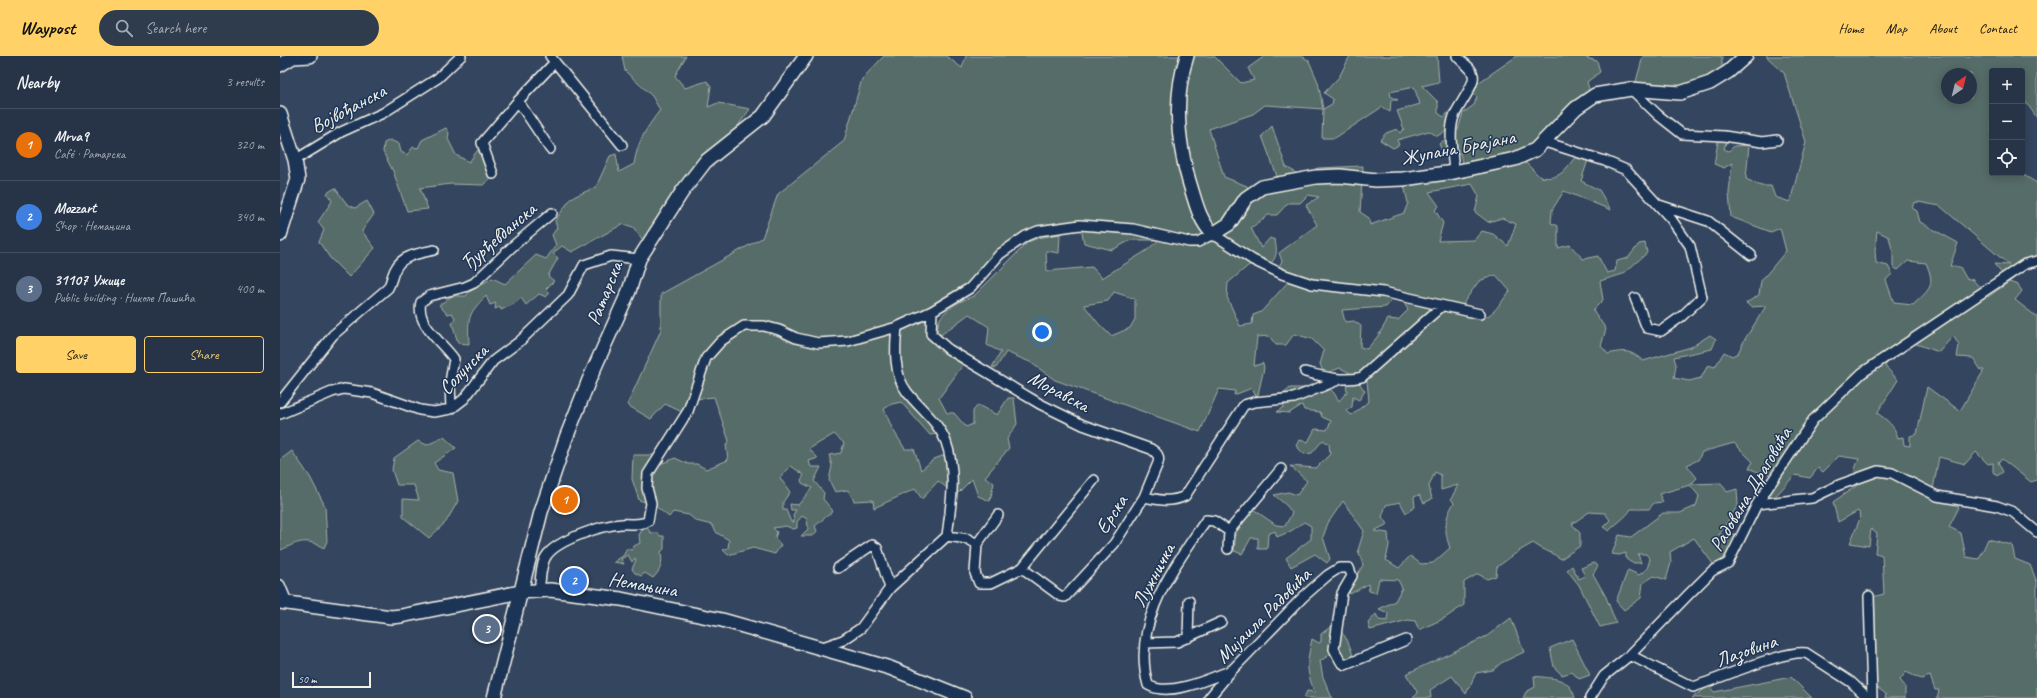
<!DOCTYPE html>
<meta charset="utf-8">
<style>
:root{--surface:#273447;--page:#2f3c4e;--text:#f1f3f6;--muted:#a4aab4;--line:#434f60;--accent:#ffd166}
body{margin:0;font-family:Caveat,sans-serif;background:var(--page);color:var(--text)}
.controls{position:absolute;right:12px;top:12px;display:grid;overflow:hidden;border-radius:4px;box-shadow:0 2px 10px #0003}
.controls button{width:36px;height:36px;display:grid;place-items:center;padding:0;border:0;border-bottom:1px solid var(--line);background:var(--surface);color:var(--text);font:20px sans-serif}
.compass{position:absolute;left:1661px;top:12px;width:36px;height:36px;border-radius:50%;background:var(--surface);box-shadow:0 2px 10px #0003;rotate:35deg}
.scale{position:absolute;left:12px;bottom:10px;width:79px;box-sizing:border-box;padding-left:4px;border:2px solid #f4f1e8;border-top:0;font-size:11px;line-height:14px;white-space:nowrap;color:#f4f1e8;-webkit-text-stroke:3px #1d3557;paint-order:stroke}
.you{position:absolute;left:762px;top:276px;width:14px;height:14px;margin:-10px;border:3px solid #fff;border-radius:50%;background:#1a73e8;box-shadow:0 0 0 6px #1a73e833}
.badge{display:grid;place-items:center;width:26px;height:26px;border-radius:50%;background:var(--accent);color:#fff;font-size:13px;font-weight:700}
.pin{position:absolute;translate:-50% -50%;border:2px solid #fff;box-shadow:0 1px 4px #0006}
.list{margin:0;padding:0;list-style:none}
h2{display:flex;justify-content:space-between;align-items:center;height:52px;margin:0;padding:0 16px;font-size:17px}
h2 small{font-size:13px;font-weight:400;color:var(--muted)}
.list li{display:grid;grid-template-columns:26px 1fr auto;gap:12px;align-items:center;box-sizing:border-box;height:72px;padding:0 16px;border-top:1px solid var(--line)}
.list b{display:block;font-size:15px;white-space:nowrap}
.list p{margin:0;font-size:13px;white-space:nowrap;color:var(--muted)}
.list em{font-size:13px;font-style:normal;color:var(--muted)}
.actions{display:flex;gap:8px;padding:12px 16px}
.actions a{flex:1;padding:9px 0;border:1px solid var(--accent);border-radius:4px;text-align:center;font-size:14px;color:var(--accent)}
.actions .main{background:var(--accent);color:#111}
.icon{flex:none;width:22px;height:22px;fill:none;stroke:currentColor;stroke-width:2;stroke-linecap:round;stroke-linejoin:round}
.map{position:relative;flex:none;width:1757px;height:642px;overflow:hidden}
header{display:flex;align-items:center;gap:24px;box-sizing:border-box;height:56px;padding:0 20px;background:var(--accent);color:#111}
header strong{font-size:19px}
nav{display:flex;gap:22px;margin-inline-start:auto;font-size:14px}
.search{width:280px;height:36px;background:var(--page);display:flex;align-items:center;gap:10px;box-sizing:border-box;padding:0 14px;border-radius:22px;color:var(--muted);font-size:15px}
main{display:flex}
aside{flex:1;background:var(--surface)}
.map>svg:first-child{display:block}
.green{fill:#576c67;stroke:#a6aea8;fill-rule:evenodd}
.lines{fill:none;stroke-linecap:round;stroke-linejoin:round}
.street-casing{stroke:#f4f1e8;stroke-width:12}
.secondary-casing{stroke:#f4f1e8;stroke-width:16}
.street{stroke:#1d3557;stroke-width:9}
.secondary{stroke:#1d3557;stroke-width:13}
.labels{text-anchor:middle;stroke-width:3;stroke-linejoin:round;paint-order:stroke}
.street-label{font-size:20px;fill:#f4f1e8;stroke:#1d3557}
</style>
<header>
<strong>Waypost</strong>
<div class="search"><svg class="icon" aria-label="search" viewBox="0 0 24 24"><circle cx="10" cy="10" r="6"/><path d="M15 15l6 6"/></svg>Search here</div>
<nav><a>Home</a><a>Map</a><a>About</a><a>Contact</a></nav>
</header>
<main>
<aside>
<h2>Nearby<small>3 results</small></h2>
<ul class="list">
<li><span class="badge" style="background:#e8710a">1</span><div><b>Mrva9</b><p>Café · Ратарска</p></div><em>320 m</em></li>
<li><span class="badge" style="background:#3f7fe0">2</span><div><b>Mozzart</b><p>Shop · Немањина</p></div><em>340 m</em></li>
<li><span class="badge" style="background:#5c6f8a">3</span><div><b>31107 Ужице</b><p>Public building · Николе Пашића</p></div><em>400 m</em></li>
</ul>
<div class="actions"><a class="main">Save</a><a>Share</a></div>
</aside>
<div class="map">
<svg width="1757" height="642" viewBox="0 0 1757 642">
<rect width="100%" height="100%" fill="#34455f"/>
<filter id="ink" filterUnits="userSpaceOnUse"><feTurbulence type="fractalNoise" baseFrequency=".025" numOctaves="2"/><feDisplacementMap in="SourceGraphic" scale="8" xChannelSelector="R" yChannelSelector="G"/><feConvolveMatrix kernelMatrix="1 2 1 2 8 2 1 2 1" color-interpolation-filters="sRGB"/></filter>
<g filter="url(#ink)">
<path class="green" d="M 342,0 L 406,0 L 395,20 L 405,32 L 427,25 L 431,30 L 428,51 L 438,47 L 470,53 L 445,88 L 365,187 L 353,171 L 343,168 L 292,196 L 282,190 L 273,197 L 278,202 L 268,220 L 274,225 L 266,233 L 270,237 L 266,241 L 259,238 L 246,249 L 241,242 L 234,248 L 221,254 L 220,251 L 215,253 L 216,247 L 210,249 L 206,240 C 187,259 188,262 189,288 L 178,287 L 172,267 L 175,262 L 172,257 L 167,258 L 159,249 L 172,240 L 186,240 L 189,236 L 212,222 L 225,228 L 256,199 L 266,203 L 276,189 L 272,179 L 277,172 L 275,165 L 291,142 L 316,131 L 330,100 L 336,98 L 339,116 L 354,108 C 358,84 366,73 380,54 L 372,40 L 345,15 Z
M 604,0 L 666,0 L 682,12 L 686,0 L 934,0 L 961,27 L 974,24 L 968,12 L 985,0 L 1022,0 L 1029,5 L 1038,26 L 1043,53 L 1052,48 L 1053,43 L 1044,37 L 1059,21 L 1070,0 L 1157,0 L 1159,26 L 1142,30 L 1158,46 L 1158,57 L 1164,61 L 1174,50 L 1170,73 L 1157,80 L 1149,75 L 1117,84 L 1119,89 L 1113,92 L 1100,84 L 1106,77 L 1117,73 L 1120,77 L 1124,73 L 1117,55 L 1140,48 L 1134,31 L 1110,36 L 1111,41 L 1118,44 L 1111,44 L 1110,56 L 1102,51 L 1055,82 L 1042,82 L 1043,53 L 985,49 L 973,58 L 929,73 L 944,121 L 967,130 L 969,141 L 998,123 L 982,80 L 992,70 L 1006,111 L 1020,119 L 1038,112 L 1083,110 L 1080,156 L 1089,162 L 1090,169 L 1124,157 L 1128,147 L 1124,129 L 1215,113 L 1245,106 L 1260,121 C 1280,124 1284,115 1296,100 L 1308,104 L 1301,125 L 1319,134 L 1331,154 L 1284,135 L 1272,154 L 1271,167 L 1278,170 L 1278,192 L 1290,189 L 1303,203 L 1318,200 L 1327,217 L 1335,215 L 1337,205 L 1348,202 L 1359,188 L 1365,187 L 1367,197 L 1343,218 L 1320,225 L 1323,244 L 1313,254 L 1326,273 L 1321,290 L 1328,298 C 1344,294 1351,294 1363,305 L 1411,291 L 1430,279 L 1436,283 L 1432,293 L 1394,301 L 1396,309 L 1394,322 L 1409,325 L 1421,322 L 1428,309 L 1435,311 L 1444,296 L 1452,300 L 1458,297 L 1465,283 L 1486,250 L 1471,251 L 1466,247 L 1479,239 L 1481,225 L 1506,195 L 1500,172 L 1491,176 L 1451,161 L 1449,137 L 1452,107 L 1444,112 L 1434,108 L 1440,75 L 1449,78 L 1444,93 L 1449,95 L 1454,90 L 1469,89 L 1466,123 L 1481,130 L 1491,130 L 1495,141 L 1510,146 L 1526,86 L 1504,17 L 1486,0 L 1757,0 L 1757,62 L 1746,46 L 1742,48 L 1742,15 L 1712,15 L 1712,117 L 1740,117 L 1757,127 L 1757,211 L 1746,213 L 1729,226 L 1738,229 L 1742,235 L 1735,244 L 1757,261 L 1757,424 L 1751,426 L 1722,403 L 1718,406 L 1723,416 L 1717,420 L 1713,416 L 1713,407 L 1708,408 L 1696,396 L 1685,408 L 1659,401 L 1653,433 L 1679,451 L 1669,471 L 1681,477 L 1686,501 L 1699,503 L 1708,483 L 1732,489 L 1735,503 L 1750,509 L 1757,526 L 1757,642 L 1657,642 L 1659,634 L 1655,634 L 1650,620 L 1641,623 L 1626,616 L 1620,624 L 1625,630 L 1625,642 L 1605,642 L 1606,638 L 1595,630 L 1592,541 L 1604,538 L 1602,499 L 1595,497 L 1597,478 L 1591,473 L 1589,490 L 1570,487 L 1581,460 L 1578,455 L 1558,466 L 1553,446 L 1583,425 L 1574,415 L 1579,403 L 1559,400 L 1543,416 L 1538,412 L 1530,422 L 1515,419 L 1491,445 L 1485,446 L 1490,420 L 1486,414 L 1480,417 L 1469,412 L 1473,406 L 1454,387 L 1422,396 L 1418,404 L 1407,409 L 1417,422 L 1411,428 L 1441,427 L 1447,436 L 1457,433 L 1458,449 L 1439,479 L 1455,478 L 1457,486 L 1442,508 L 1433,508 L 1414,482 L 1390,496 L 1391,507 L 1386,524 L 1374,520 L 1363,527 L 1361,542 L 1344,554 L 1336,545 L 1348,514 L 1359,519 L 1367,513 L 1370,503 L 1366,498 L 1358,498 L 1361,507 L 1352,507 L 1346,503 L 1346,497 L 1339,499 L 1332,498 L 1339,479 L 1351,481 L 1383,457 L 1400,457 L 1416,450 L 1419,440 L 1410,429 L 1379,438 L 1383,446 L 1374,447 L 1369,453 L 1351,453 C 1345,463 1337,466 1329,475 L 1323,471 L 1330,464 L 1325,457 L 1309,456 L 1292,468 L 1300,477 L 1300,490 L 1281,503 C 1272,496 1262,494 1253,487 L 1239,495 L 1217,511 L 1216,520 L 1207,523 L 1198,518 L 1184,526 L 1184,549 L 1165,562 L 1139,574 L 1135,565 L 1128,564 L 1090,574 L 1088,567 L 1096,558 L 1099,564 L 1107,565 L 1108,557 L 1099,553 L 1115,545 L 1122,532 L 1118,524 L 1099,523 L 1096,537 L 1089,535 L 1088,528 L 1070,538 L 1069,533 L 1083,509 L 1078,494 L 1084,475 L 1063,445 L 1048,467 L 1043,481 L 1050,503 L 1047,507 L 1035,498 L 1011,511 L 1006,502 L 1031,483 L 1031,470 L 1024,466 L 1011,475 L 997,481 L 995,475 L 988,478 L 987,493 L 978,493 L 978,482 L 971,482 L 962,498 L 954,495 L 956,477 L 973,453 L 996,469 L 1005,470 L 1012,457 L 1007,450 L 994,439 L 1008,436 L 1017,439 L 1027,425 L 1010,410 L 1036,412 L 1050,398 L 1049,388 L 1043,384 L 1032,397 L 1024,398 L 1016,390 L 1019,384 L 1028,386 L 1035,373 L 1047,374 L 1051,365 L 1042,361 L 1040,356 L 1024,354 L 1022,349 L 1009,357 L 997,356 L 1008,347 L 1001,340 L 1010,332 L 1024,332 L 1043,326 L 1054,337 L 1059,345 L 1067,336 L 1066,327 L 1079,327 L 1085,335 L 1079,344 L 1073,341 L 1072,351 L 1066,355 L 1072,359 L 1089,345 L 1087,325 L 1089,319 L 1076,320 L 1060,312 L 1044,318 L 1040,308 L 1044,295 L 1032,283 L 1014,278 L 1006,289 L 996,289 L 989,280 L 977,281 L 974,310 L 983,307 L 984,312 L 977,343 L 972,332 L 954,339 L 955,335 L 939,333 L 920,376 L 775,324 L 750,306 L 726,296 L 716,312 L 712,311 L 721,296 L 707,289 L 709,271 L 689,258 L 658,281 C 658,277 657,272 658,268 C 661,254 682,244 694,240 L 748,186 L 758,182 L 780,178 L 779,197 L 766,195 L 767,215 L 812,211 L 822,222 L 866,195 L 879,184 L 851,184 L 832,194 L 804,187 L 800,166 L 748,174 L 720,195 L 684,232 L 656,253 L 651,285 L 683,309 L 659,342 L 667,357 L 674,357 L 686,371 L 693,368 L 693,355 L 698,349 L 717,359 L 728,342 L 734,342 L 737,368 L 727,383 L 729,392 L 705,421 L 714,427 L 710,445 L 698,440 L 692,423 L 676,439 L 658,425 L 642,443 L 635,433 L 594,452 L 593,444 L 574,445 L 568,434 L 555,436 L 549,424 L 552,410 L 549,399 L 561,397 L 564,387 L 554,378 L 529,393 L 538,402 L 529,405 L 531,411 L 541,411 L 534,425 L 544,437 L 543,443 L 553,455 L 535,470 L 537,475 L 533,480 L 521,480 L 528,473 L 527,463 L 522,460 L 517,466 L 517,472 L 513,473 L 506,470 L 493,472 L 497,476 L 495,482 L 501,489 L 495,498 L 473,492 L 448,499 L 443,494 L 448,492 L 449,484 L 437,477 L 432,469 L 416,465 L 409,459 L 393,456 L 389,461 L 374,449 L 359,444 L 352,423 L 353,399 L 384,399 L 383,407 L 395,402 L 408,408 L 417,408 L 426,413 L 448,404 L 446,389 L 449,385 L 434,341 L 407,344 L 402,356 L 385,348 L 371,363 L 347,349 L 381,274 L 381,238 L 482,182 L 498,138 L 564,85 L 582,23 ZM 1667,18 L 1691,18 L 1691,42 L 1667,42 ZM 1192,128 L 1199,140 L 1195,156 L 1208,166 L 1222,162 L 1236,168 L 1228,190 L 1213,178 L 1202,175 L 1194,184 L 1158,185 L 1163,167 L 1155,154 L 1159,150 L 1149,136 ZM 1028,139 L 1039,141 L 1026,149 L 1037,169 L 999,197 L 1002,205 L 995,217 L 1008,226 L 981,256 L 973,259 L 972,268 L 960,270 L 947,241 L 948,227 L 969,209 L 989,209 C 998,201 997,195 995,184 L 990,182 L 981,192 L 971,172 L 988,159 L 997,159 L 1008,147 L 1020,147 ZM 1638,146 L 1660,150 L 1729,209 L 1714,208 L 1729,226 L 1708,241 L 1693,224 L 1686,222 L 1680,211 L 1670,210 L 1678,187 L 1640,166 L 1637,155 L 1632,152 L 1634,147 ZM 1597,175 L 1609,181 L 1613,197 L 1613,211 L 1618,214 L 1628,205 L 1646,207 C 1656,230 1650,233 1633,249 L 1614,247 L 1606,224 L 1612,218 L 1608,210 L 1596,207 L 1595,194 ZM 1216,219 L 1230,235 C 1216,252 1210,268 1186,261 L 1184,246 L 1199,225 ZM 834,236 L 855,243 L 855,263 L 850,272 L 831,280 L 818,267 L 804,249 L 828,245 ZM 1118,236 L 1128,254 L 1118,264 L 1108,263 L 1098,280 L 1087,293 L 1080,291 L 1081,270 L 1074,265 L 1065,266 L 1062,254 L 1106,251 ZM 1673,280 L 1679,289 L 1677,301 L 1693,302 L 1701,314 L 1704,314 L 1680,355 L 1647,331 L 1637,378 L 1630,380 L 1630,390 L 1624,389 L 1623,381 L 1618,382 C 1615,370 1607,364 1597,357 L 1618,324 L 1605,310 L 1625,284 L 1659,296 ZM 621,346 L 650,379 L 658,378 L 665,399 L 654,403 L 641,414 L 634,393 L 625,393 L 612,372 L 604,353 L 612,348 ZM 511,410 L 524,419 L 521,424 L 522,427 L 532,432 L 518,449 L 510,448 L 511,454 L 516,454 L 513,459 L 514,466 L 511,466 L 506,454 L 503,454 L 503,446 L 510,436 L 500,422 ZM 1155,416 L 1161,419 L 1161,434 L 1178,429 L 1171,443 L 1174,447 C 1164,462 1164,476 1170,492 L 1153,507 L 1141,508 L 1130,500 L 1119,512 L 1106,504 L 1109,489 L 1108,477 L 1094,475 L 1108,468 L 1102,461 L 1106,449 L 1120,446 L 1126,457 L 1135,451 L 1134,441 L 1139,439 L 1144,447 L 1152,443 L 1149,430 Z
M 1237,0 L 1307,0 L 1306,2 L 1317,5 L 1320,16 L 1307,26 L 1311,40 L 1261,90 L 1183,111 L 1180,97 L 1165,100 L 1159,88 L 1178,74 L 1183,57 L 1194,49 L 1197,41 L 1193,38 L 1195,29 Z
M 1363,0 L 1442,0 L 1442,15 L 1400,34 L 1355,29 Z
M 166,72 L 169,77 L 168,83 L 176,99 L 189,106 L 200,91 L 212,121 L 203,129 L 171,128 L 140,132 L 148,153 L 127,155 L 113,115 L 103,96 L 104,87 L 110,84 L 119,88 L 121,96 L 127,99 L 133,91 L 138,92 L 142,84 Z
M 55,132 L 67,148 L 75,152 L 87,145 L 94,158 L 82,175 L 95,192 L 69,221 L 50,202 L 39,186 L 44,174 L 38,166 L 52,145 L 47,137 Z
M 164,381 L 176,392 L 154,407 L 158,414 L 173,417 L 178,445 L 166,466 L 149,482 L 123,461 L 123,443 L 139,444 L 134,429 L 117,429 L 112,414 L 114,402 L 138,385 L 147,389 Z
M 12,395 L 30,421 L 45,450 L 47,485 L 44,492 C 25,482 20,485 1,494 L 0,492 L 0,404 Z
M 365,469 L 371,477 L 378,477 L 380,480 L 384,480 L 384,493 L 381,496 C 383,507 381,514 373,522 L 365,517 L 361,520 L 355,517 L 352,513 L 356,504 L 355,502 L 352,506 L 348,499 L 341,503 L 344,508 L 334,506 L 344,499 L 346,493 L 353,494 L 354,490 L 360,487 L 359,479 Z
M 1314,507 L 1318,510 L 1313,518 L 1326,541 L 1336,567 L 1320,571 L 1299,529 L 1287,514 L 1292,510 L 1299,523 L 1305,520 L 1301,512 Z
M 1231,562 L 1244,596 L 1221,607 L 1213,614 L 1196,617 L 1186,638 L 1172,620 L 1150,634 L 1151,642 L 1133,642 L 1138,637 L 1126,618 L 1207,580 Z
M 1053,569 C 1065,577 1069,586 1073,600 L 1068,607 L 1051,598 L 1040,605 L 1043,621 L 1052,642 L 1024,642 L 1027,635 L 1035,636 C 1025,614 1027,606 1032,583 L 1039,587 L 1041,586 L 1041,578 Z
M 1292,583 L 1310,619 L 1299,623 L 1292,616 L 1282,619 L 1274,611 L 1270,592 Z
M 1254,620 C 1273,623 1289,620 1295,642 L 1243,642 L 1246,636 L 1255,631 Z
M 1511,621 L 1532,642 L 1412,642 L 1429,630 L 1434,636 Z"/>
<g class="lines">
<g class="street-casing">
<path id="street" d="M 270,0 L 342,89
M 1351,33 L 1378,59 L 1402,78 L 1444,80 L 1482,86 L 1497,84
M 238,45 L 270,93
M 1265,86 L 1325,105 L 1346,114 L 1391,163 L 1410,190 L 1422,241 L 1402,260 L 1381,275 L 1367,272 L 1355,242
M 15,104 L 61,76 L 103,57 L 158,22 L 181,0
M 1174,116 C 1173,98 1168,78 1174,60 C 1178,50 1196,28 1193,19 C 1192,11 1181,6 1177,0
M 213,118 L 202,87 L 238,45 L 275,6
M 1379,149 L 1428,165 L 1471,199
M 652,255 L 651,278 L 668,293 L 760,348 L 803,369 L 871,393 C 877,397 880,400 878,407 L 864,441
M 1025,316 C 1045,321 1062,326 1082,321 L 1162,250
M 0,346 L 53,279 L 108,232 C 112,225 112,218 116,212 C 122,199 142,197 154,194
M 171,353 L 170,326 L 174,303 C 163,287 135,268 141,246 L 149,240 L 185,231 L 194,227 L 234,189 L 272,157
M 0,358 L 52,336 L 64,333 L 92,337 L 140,354 L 154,356 L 171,353 L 184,343 L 213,305 L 240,285 L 288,239 L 304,209 L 331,200 L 359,203
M 1477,448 L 1532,442 L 1559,429 L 1598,415 L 1612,417 L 1657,440 L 1717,450 L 1733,456 L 1757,476
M 667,480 L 688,483 L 697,488 L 695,517 L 699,527 L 711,527 L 742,512 L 780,540 L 785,541 L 834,488 L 864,441 C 879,444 890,447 905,440 L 964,349 L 974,346 L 1014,342 L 1058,324
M 697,488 L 718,459
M 948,493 L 949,475
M 558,512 L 592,489 L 597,492 L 610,532
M 742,512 L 814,424
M 0,529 L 7,546
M 259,535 C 261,524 260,508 267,499 C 278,484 322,469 341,468 C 349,467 361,470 368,465 L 371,447 L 367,432 L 368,418 L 408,355 L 426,302 L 441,285 L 464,270 L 484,270 L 499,274 L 516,282 L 538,287 L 568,285 L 617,271
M 1589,540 L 1592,642
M 908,582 L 909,545
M 865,587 L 897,586 L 941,566
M 540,592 L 563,584 L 581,572 L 610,532 L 667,480 C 671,448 677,417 666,386 C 658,365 640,353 627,336 C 613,318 615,291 617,271 L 652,255 L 690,232 L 720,198 L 746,180 L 758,175 L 800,169 L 853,173 L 909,186 L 918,186 L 933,178 L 973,204 L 1002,218 L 1032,228 L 1103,236 L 1200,258
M 1350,599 L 1413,631 C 1439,623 1503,594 1526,597 L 1571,626 L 1588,642
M 952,614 C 931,622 889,642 868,629 C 851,568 892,514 924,467 L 926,464 L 934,465 L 949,475 L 1001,413
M 929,642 L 952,614 L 1023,541 L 1048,519 L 1059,512 L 1069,512 L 1072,520 L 1062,537 L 1054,593 L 1061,606 L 1065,609 L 1126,584
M 1310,642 L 1324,620 L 1350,599 L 1408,539 L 1432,515 L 1448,507 L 1477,448 L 1533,364 L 1582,317 L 1745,208 L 1757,205"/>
</g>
<g class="secondary-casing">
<path id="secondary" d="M 907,0 C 892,45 898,91 912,135 C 917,152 921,166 933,178 L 949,168 L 966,142 L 982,131 L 1036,121 L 1060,120 L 1096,124 L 1123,123 L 1174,116 L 1235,103 L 1255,94 L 1296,52 L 1315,39 L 1351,33 L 1400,37 L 1430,27 L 1448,16 L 1466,0
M 0,9 L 13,1 L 30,0
M 0,58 L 15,104 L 18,123 L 0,179
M 0,546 L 111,561 L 121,560 L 240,536 L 270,534 L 341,543 L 442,564 L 586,605 L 610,612 L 685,642
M 214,642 L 261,456 L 286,382 L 309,324 L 349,235 L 359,203 L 402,136 L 425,106 L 483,60 L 526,0"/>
</g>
<use href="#street" class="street"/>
<use href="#secondary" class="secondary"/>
</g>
</g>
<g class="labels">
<g class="street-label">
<text transform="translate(68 52) rotate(-28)" y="7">Војвођанска</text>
<text transform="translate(1178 91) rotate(-11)" y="7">Жупана Брајана</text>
<text transform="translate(218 180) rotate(-41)" y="7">Ђурђевданска</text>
<text transform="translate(324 237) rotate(-68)" y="7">Ратарска</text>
<text transform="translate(183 313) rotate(-46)" y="7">Солунска</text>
<text transform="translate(779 335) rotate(28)" y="7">Моравска</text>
<text transform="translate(1470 433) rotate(-59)" y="7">Радована Драговића</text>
<text transform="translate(831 458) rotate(-57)" y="7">Ерска</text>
<text transform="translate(873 519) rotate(-62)" y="7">Лужничка</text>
<text transform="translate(363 528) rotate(10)" y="7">Немањина</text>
<text transform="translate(983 559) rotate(-45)" y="7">Мијаила Радовића</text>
<text transform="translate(1466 594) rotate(-19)" y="7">Лазовина</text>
</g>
</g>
</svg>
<div class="controls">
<button>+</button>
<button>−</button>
<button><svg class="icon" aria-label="locate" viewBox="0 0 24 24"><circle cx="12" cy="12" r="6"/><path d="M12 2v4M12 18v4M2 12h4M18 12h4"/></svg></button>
</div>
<svg class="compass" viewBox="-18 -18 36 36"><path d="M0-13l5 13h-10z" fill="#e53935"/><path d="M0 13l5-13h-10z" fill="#a4aab4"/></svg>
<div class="scale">50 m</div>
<div class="you"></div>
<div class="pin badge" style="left:285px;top:444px;background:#e8710a">1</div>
<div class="pin badge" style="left:294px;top:525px;background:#3f7fe0">2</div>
<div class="pin badge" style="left:207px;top:573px;background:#5c6f8a">3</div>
</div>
</main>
